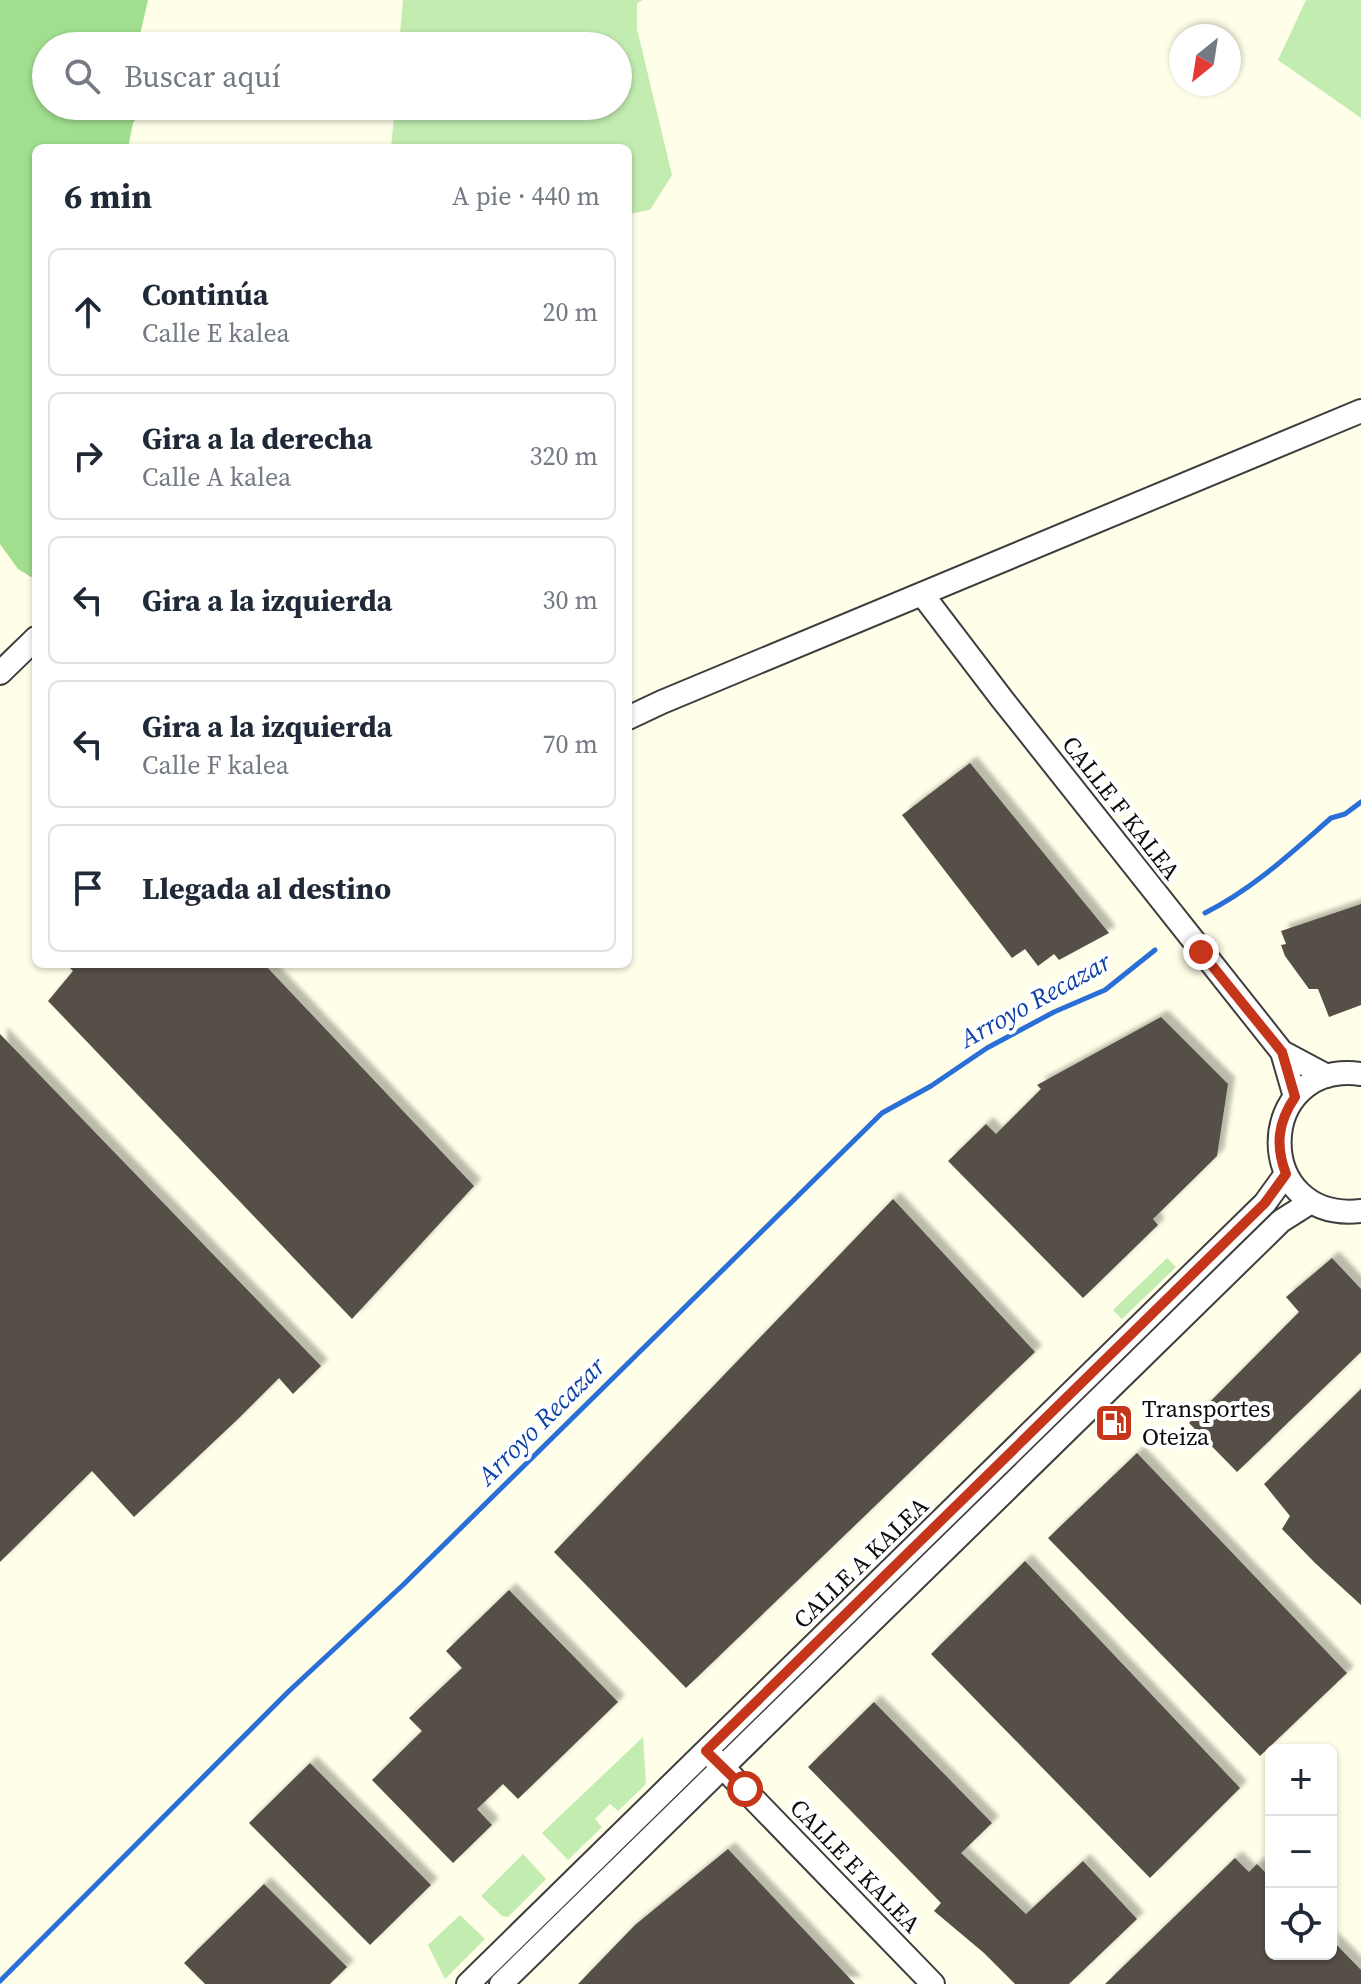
<!DOCTYPE html>
<html lang="es">
<meta charset="utf-8">
<style>
:root{--surface:#fff;--page:#f6f6f7;--text:#1f2937;--muted:#747a83;--line:#e0e1e3}
body{margin:0;font-family:"Source Serif 4",serif;background:var(--page);color:var(--text)}
.controls{position:absolute;right:24px;bottom:24px;display:grid;overflow:hidden;border-radius:12px;box-shadow:0 2px 6px #0004}
.controls button{width:72px;height:72px;display:grid;place-items:center;padding:0;border:0;border-bottom:2px solid var(--line);background:var(--surface);color:var(--text);font:40px sans-serif}
.compass{position:absolute;left:1169px;top:24px;width:72px;height:72px;border-radius:50%;background:var(--surface);box-shadow:0 2px 6px #0004;rotate:210deg}
.stop{position:absolute;width:24px;height:24px;margin:-18px;border:6px solid #c53519;border-radius:50%;background:#fff}
.stop.end{background:#c53519;border-color:#fff;box-shadow:0 2px 8px #0008}
.list{margin:0;padding:0;list-style:none}
h2{display:flex;justify-content:space-between;align-items:center;height:104px;margin:0;padding:0 32px;font-size:34px}
h2 small{font-size:26px;font-weight:400;color:var(--muted)}
.list li{display:grid;grid-template-columns:52px 1fr auto;gap:24px;align-items:center;box-sizing:border-box;height:128px;margin:0 16px 16px;padding:0 16px;border:2px solid var(--line);border-radius:12px}
.list b{display:block;font-size:30px;white-space:nowrap}
.list p{margin:0;font-size:26px;white-space:nowrap;color:var(--muted)}
.list em{font-size:26px;font-style:normal;color:var(--muted)}
.icon{flex:none;width:44px;height:44px;fill:none;stroke:currentColor;stroke-width:2;stroke-linecap:round;stroke-linejoin:round}
.map{position:relative;flex:none;width:1361px;height:1984px;overflow:hidden}
.search{position:absolute;background:var(--surface);box-shadow:0 2px 6px #0004;left:32px;top:32px;width:600px;height:88px;display:flex;align-items:center;gap:20px;box-sizing:border-box;padding:0 28px;border-radius:44px;color:var(--muted);font-size:30px}
.panel{position:absolute;background:var(--surface);box-shadow:0 2px 6px #0004;left:32px;top:144px;width:600px;height:824px;border-radius:12px}
.map>svg:first-child{display:block}
.green{fill:#c2ecb0}
.forest{fill:#a1de8e}
.lines{fill:none;stroke-linecap:round;stroke-linejoin:round}
.stream{stroke:#2a6ed8;stroke-width:5}
.building{fill:#544f47;filter:url(#shadow)}
.minor-casing{stroke:#3e3e3e;stroke-width:26}
.minor{stroke:#fff;stroke-width:22}
.route{stroke:#c53519;stroke-width:10}
.labels{text-anchor:middle;stroke-width:8;stroke-linejoin:round;paint-order:stroke}
.street-label{font-size:24px;fill:#0b0b0b;stroke:#fff}
.poi-label{font-size:24px;fill:#0b0b0b;stroke:#fff;text-anchor:start}
.water-label{font-size:26px;font-style:italic;fill:#0c42a5;stroke:#fff}
</style>
<div class="map">
<svg width="1361" height="1984" viewBox="0 0 1361 1984">
<defs>
<filter id="shadow"><feDropShadow dx="7" dy="-7" stdDeviation="2" flood-color="#0004"/></filter>
</defs>
<rect width="100%" height="100%" fill="#ffffe9"/>
<path class="green" d="M 403,0 L 643,0 L 637,3 L 637,29 L 672,175 L 650,210 L 628,214 L 628,148 L 391,148 L 395,106 L 618,106 L 618,46 L 399,46 Z
M 1306,0 L 1361,0 L 1361,118 L 1278,60 Z
M 1167,1258 L 1176,1267 L 1122,1319 L 1113,1310 Z
M 643,1737 L 646,1784 L 618,1811 L 610,1804 L 595,1819 L 602,1827 L 568,1860 L 542,1833 Z
M 523,1854 L 546,1879 L 508,1917 L 502,1916 L 481,1896 Z
M 460,1915 L 485,1939 L 445,1979 L 428,1945 Z"/>
<path class="forest" d="M 0,0 L 148,0 L 138,43 L 141,46 L 46,46 L 46,106 L 146,106 L 133,123 L 128,148 L 36,148 L 36,580 L 18,569 L 0,544 Z"/>
<g class="lines">
<path class="stream" d="M 1205,913 C 1253,889 1291,853 1331,818 L 1345,814 L 1361,802
M 0,1981 L 288,1692 L 404,1584 L 882,1113 L 931,1086 L 987,1048 L 1054,1012 L 1105,990 L 1155,950"/>
</g>
<path class="building" d="M 970,763 L 1109,933 L 1059,960 L 1054,954 L 1038,966 L 1025,949 L 1012,958 L 902,815 Z
M 1361,904 L 1361,1005 L 1329,1017 L 1318,989 L 1309,989 L 1285,956 L 1281,945 L 1286,944 L 1281,931 Z
M 66,964 L 264,964 L 474,1186 L 352,1319 L 48,1001 L 73,971 Z
M 1161,1017 L 1228,1084 L 1217,1156 L 1153,1219 L 1158,1225 L 1083,1298 L 948,1161 L 986,1124 L 996,1134 L 1041,1089 L 1037,1085 Z
M 0,1034 L 321,1366 L 293,1394 L 279,1378 L 238,1419 L 134,1517 L 92,1471 L 0,1562 Z
M 893,1199 L 1035,1352 L 686,1688 L 554,1552 Z
M 1332,1258 L 1361,1289 L 1361,1352 L 1237,1472 L 1189,1423 L 1299,1312 L 1286,1297 Z
M 1361,1389 L 1361,1605 L 1315,1563 L 1282,1529 L 1290,1516 L 1264,1484 Z
M 1137,1453 L 1347,1673 L 1260,1756 L 1048,1538 Z
M 1025,1561 L 1240,1788 L 1150,1878 L 931,1654 Z
M 509,1590 L 618,1702 L 518,1799 L 503,1784 L 477,1809 L 492,1825 L 453,1863 L 372,1780 L 422,1731 L 409,1718 L 462,1668 L 446,1651 Z
M 874,1702 L 992,1823 L 961,1853 L 1026,1914 L 1083,1861 L 1137,1919 L 1069,1984 L 1015,1984 L 984,1953 L 934,1911 L 941,1903 L 808,1767 Z
M 310,1763 L 431,1885 L 370,1945 L 249,1823 Z
M 728,1849 L 855,1984 L 578,1984 L 635,1925 Z
M 1235,1858 L 1249,1872 L 1257,1864 L 1271,1878 L 1271,1954 L 1331,1954 L 1331,1939 L 1361,1970 L 1361,1984 L 1105,1984 Z
M 264,1884 L 347,1967 L 330,1984 L 205,1984 L 184,1963 Z"/>
<g class="lines">
<g class="minor-casing">
<path id="minor" d="M 922,594 L 1002,699 L 1282,1052 L 1295,1097
M 0,673 L 36,638
M 628,718 L 662,702 L 1361,411
M 1282,1052 L 1327,1076
M 1361,1074 C 1254,1060 1251,1223 1361,1211
M 713,1757 L 933,1984
M 468,1984 L 1265,1203 L 1286,1174
M 501,1984 L 1281,1221 L 1311,1202"/>
</g>
<use href="#minor" class="minor"/>
</g>
<g class="lines">
<path class="route" d="M 745,1789 L 706,1751 L 1265,1203 L 1286,1174 C 1275,1145 1278,1122 1295,1097 L 1282,1052 L 1201,952"/>
</g>
<defs>
<g id="fuel-square" transform="scale(2)"><rect x="-9" y="-9" width="18" height="18" rx="4" fill="#c53519" stroke="#fff"/><path d="M-5.5-6h7V0h2V4h1.3V-2.5L3-4.5l.8-.8L6-3V5H2.5V1h-1V6h-7ZM-4.2-4.7v3.2H.2V-4.7Z" fill="#fff"/></g>
</defs>
<g fill-rule="evenodd">
<use href="#fuel-square" x="1114" y="1423"/>
</g>
<g class="labels">
<g class="street-label">
<text transform="translate(1121 808) rotate(52)" y="8">CALLE F KALEA</text>
<text transform="translate(861 1563) rotate(-44)" y="8">CALLE A KALEA</text>
<text transform="translate(855 1866) rotate(46)" y="8">CALLE E KALEA</text>
</g>
<g class="poi-label">
<text x="1142" y="1417">Transportes<tspan x="1142" dy="28">Oteiza</tspan></text>
</g>
<g class="water-label">
<text transform="translate(1035 1000) rotate(-29)" y="9">Arroyo Recazar</text>
<text transform="translate(541 1421) rotate(-45)" y="9">Arroyo Recazar</text>
</g>
</g>
</svg>
<div class="controls">
<button>+</button>
<button>−</button>
<button><svg class="icon" aria-label="locate" viewBox="0 0 24 24"><circle cx="12" cy="12" r="6"/><path d="M12 2v4M12 18v4M2 12h4M18 12h4"/></svg></button>
</div>
<svg class="compass" viewBox="-18 -18 36 36"><path d="M0-13l5 13h-10z" fill="#e53935"/><path d="M0 13l5-13h-10z" fill="#747a83"/></svg>
<div class="stop" style="left:745px;top:1789px"></div>
<div class="stop end" style="left:1201px;top:952px"></div>
<div class="search"><svg class="icon" aria-label="search" viewBox="0 0 24 24"><circle cx="10" cy="10" r="6"/><path d="M15 15l6 6"/></svg>Buscar aquí</div>
<section class="panel">
<h2>6 min<small>A pie · 440 m</small></h2>
<ul class="list">
<li><svg class="icon" aria-label="ahead" viewBox="0 0 24 24"><path d="M12 20V5M6 11l6-6 6 6"/></svg><div><b>Continúa</b><p>Calle E kalea</p></div><em>20 m</em></li>
<li><svg class="icon" aria-label="right" viewBox="0 0 24 24"><path d="M7 20v-9h11M14 6l5 5-5 5"/></svg><div><b>Gira a la derecha</b><p>Calle A kalea</p></div><em>320 m</em></li>
<li><svg class="icon" aria-label="left" viewBox="0 0 24 24"><path d="M17 20v-9H6M10 6l-5 5 5 5"/></svg><div><b>Gira a la izquierda</b></div><em>30 m</em></li>
<li><svg class="icon" aria-label="left" viewBox="0 0 24 24"><path d="M17 20v-9H6M10 6l-5 5 5 5"/></svg><div><b>Gira a la izquierda</b><p>Calle F kalea</p></div><em>70 m</em></li>
<li><svg class="icon" aria-label="arrive" viewBox="0 0 24 24"><path d="M6 21V4h12l-3 4 3 4H6"/></svg><div><b>Llegada al destino</b></div></li>
</ul>
</section>
</div>
